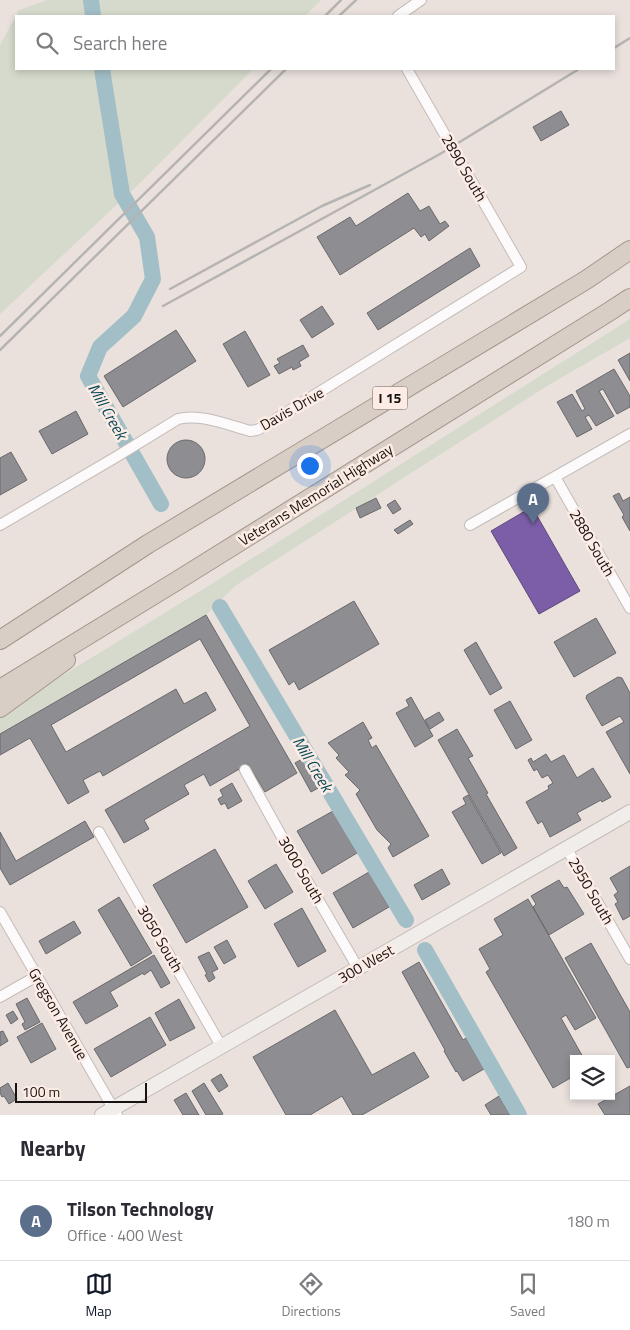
<!DOCTYPE html>
<meta charset="utf-8">
<style>
:root{--surface:#fff;--page:#f2f2f3;--text:#2b2b33;--muted:#7c7c81;--line:#e1e1e2;--accent:#111827}
body{margin:0;font-family:"Titillium Web",sans-serif;background:var(--page);color:var(--text)}
.controls{position:absolute;right:15px;bottom:15px;display:grid;overflow:hidden;border-radius:0px;box-shadow:0 2px 8px #0003}
.controls button{width:45px;height:45px;display:grid;place-items:center;padding:0;border:0;border-bottom:1px solid var(--line);background:var(--surface);color:var(--text);font:25px sans-serif}
.scale{position:absolute;left:15px;bottom:12px;width:132px;box-sizing:border-box;padding-left:5px;border:2px solid #181310;border-top:0;font-size:14px;line-height:18px;white-space:nowrap;color:#181310;-webkit-text-stroke:4px #fdece5;paint-order:stroke}
.you{position:absolute;left:309px;top:465px;width:18px;height:18px;margin:-12px;border:4px solid #fff;border-radius:50%;background:#1a73e8;box-shadow:0 0 0 8px #1a73e833}
.badge{display:grid;place-items:center;width:32px;height:32px;border-radius:50%;background:var(--accent);color:#fff;font-size:16px;font-weight:700}
.pin{position:absolute;translate:-50% -41px;filter:drop-shadow(0 1px 2px #0008)}
.pin::after{content:'';position:absolute;top:26px;width:18px;height:15px;background:inherit;clip-path:polygon(0 0,100% 0,50% 100%)}
.list{margin:0;padding:0;list-style:none}
h2{display:flex;justify-content:space-between;align-items:center;height:65px;margin:0;padding:0 20px;font-size:21px}
h2 small{font-size:16px;font-weight:400;color:var(--muted)}
.list li{display:grid;grid-template-columns:32px 1fr auto;gap:15px;align-items:center;box-sizing:border-box;height:80px;padding:0 20px;border-top:1px solid var(--line)}
.list b{display:block;font-size:19px;white-space:nowrap}
.list p{margin:0;font-size:16px;white-space:nowrap;color:var(--muted)}
.list em{font-size:16px;font-style:normal;color:var(--muted)}
.icon{flex:none;width:28px;height:28px;fill:none;stroke:currentColor;stroke-width:2;stroke-linecap:round;stroke-linejoin:round}
.map{position:relative;flex:none;width:630px;height:1115px;overflow:hidden}
.search{position:absolute;background:var(--surface);box-shadow:0 2px 8px #0003;left:15px;right:15px;top:15px;height:55px;display:flex;align-items:center;gap:12px;box-sizing:border-box;padding:0 18px;border-radius:0px;color:var(--muted);font-size:19px}
.sheet{height:145px;background:var(--surface)}
nav{display:flex;justify-content:space-around;align-items:center;box-sizing:border-box;height:70px;border-top:1px solid var(--line);background:var(--surface);font-size:14px;color:var(--muted)}
nav a{display:grid;justify-items:center;gap:2px}
nav .on{color:var(--accent)}
.map>svg:first-child{display:block}
.green{fill:#d5dacc}
.offices{fill:#7b5ea7;stroke:#5d487a}
.industry{fill:#8d8d92;stroke:#6a686b}
.lines{fill:none;stroke-linecap:round;stroke-linejoin:round}
.river{stroke:#a2bec6;stroke-width:16}
.street-casing{stroke:#c3bcb9;stroke-width:12}
.secondary-casing{stroke:#c3bcb9;stroke-width:16}
.highway-casing{stroke:#a4968b;stroke-width:20}
.street{stroke:#fcfafa;stroke-width:10}
.secondary{stroke:#f1edeb;stroke-width:14}
.highway{stroke:#d9cec5;stroke-width:18}
.rail{stroke:#b6b4b2;stroke-width:2.5}
.labels{text-anchor:middle;stroke-width:5;stroke-linejoin:round;paint-order:stroke}
.shield{fill:#fdece5;stroke:#5d5450;stroke-width:1}
.shield-label{font-size:14px;font-weight:bold;fill:#181310}
.street-label{font-size:15px;fill:#181310;stroke:#fdece5}
.water-label{font-size:16px;font-style:italic;fill:#054957;stroke:#fdece5}
</style>
<div class="map">
<svg width="630" height="1115" viewBox="0 0 630 1115">
<rect width="100%" height="100%" fill="#eae1dd"/>
<path class="green" d="M 48,0 L 321,0 L 305,16 L 16,16 L 16,69 L 253,69 L 140,183 L 0,314 L 0,45 L 19,10 Z
M 630,319 L 630,338 L 547,386 L 235,586 L 206,615 L 0,733 L 0,718 L 47,685 L 210,585 Z"/>
<path class="offices" d="M 532,507 L 580,591 L 539,614 L 491,531 Z"/>
<path class="industry" d="M 561,111 L 569,125 L 541,141 L 533,127 Z
M 408,193 L 420,211 L 429,206 L 440,224 L 445,221 L 449,226 L 429,241 L 425,234 L 421,237 L 414,228 L 340,275 L 317,237 L 350,217 L 356,226 Z
M 470,248 L 480,266 L 378,330 L 367,313 Z
M 322,306 L 334,324 L 312,338 L 300,320 Z
M 176,330 L 196,361 L 123,407 L 104,376 Z
M 245,331 L 270,375 L 248,387 L 223,344 Z
M 303,345 L 309,356 L 299,362 L 301,366 L 293,370 L 292,367 L 279,374 L 274,366 L 280,363 L 277,359 Z
M 630,353 L 630,381 L 618,360 Z
M 614,369 L 630,396 L 630,407 L 617,414 L 603,389 L 599,391 L 614,416 L 596,426 L 589,415 L 585,417 L 592,429 L 577,437 L 557,402 L 572,394 L 582,411 L 585,409 L 576,391 Z
M 76,411 L 88,434 L 52,454 L 39,431 Z
M167 459a19 19 0 1 1 38 0a19 19 0 1 1-38 0Z
M 11,452 L 27,480 L 0,495 L 0,458 Z
M 619,493 L 623,501 L 630,497 L 630,531 L 622,517 L 624,515 L 613,496 Z
M 376,498 L 381,508 L 360,518 L 356,508 Z
M 395,500 L 401,509 L 393,514 L 387,505 Z
M 410,520 L 413,524 L 398,534 L 394,530 Z
M 354,601 L 379,644 L 299,690 L 294,681 L 289,685 L 269,650 Z
M 206,615 L 297,773 L 265,792 L 248,764 L 210,786 L 204,774 L 184,785 L 189,794 L 144,820 L 149,829 L 124,843 L 105,810 L 250,726 L 200,639 L 51,725 L 66,752 L 176,689 L 184,704 L 206,692 L 216,710 L 103,776 L 100,771 L 83,780 L 89,792 L 68,804 L 30,738 L 0,755 L 0,734 Z
M 596,618 L 616,653 L 574,677 L 554,642 Z
M 476,642 L 502,688 L 490,695 L 464,650 Z
M 618,677 L 622,678 L 630,693 L 630,774 L 606,732 L 624,722 L 620,716 L 602,726 L 586,698 L 587,695 Z
M 411,697 L 433,736 L 415,747 L 396,713 L 409,706 L 406,700 Z
M 510,701 L 532,740 L 516,749 L 494,710 Z
M 439,712 L 444,720 L 430,729 L 425,720 Z
M 363,722 L 372,738 L 368,740 L 372,748 L 376,745 L 429,836 L 393,857 L 388,848 L 391,844 L 377,830 L 356,794 L 360,790 L 345,775 L 349,772 L 336,758 L 339,755 L 328,743 Z
M 457,729 L 473,756 L 468,758 L 488,793 L 486,794 L 517,848 L 504,856 L 438,740 Z
M 546,754 L 551,762 L 564,755 L 577,778 L 593,768 L 611,797 L 602,802 L 601,800 L 577,813 L 581,820 L 550,837 L 542,821 L 538,824 L 526,802 L 549,789 L 548,786 L 553,783 L 548,775 L 542,778 L 537,769 L 534,771 L 528,760 L 531,758 L 533,762 Z
M 302,759 L 320,787 L 311,792 L 295,763 Z
M 232,783 L 242,801 L 228,809 L 225,803 L 221,805 L 218,799 L 223,796 L 220,790 Z
M 468,795 L 501,853 L 482,864 L 452,812 L 466,804 L 463,798 Z
M 333,811 L 357,853 L 322,874 L 297,831 Z
M 85,821 L 94,837 L 10,885 L 0,868 L 0,832 L 16,861 Z
M 215,849 L 248,907 L 186,943 L 153,885 Z
M 276,864 L 293,892 L 265,909 L 248,881 Z
M 630,866 L 630,916 L 623,920 L 615,904 L 618,902 L 614,895 L 618,892 L 610,878 Z
M 442,869 L 450,884 L 422,900 L 414,885 Z
M 369,872 L 389,907 L 353,928 L 333,893 Z
M 559,880 L 564,888 L 567,887 L 584,914 L 549,935 L 533,907 L 536,904 L 531,896 Z
M 119,897 L 152,953 L 131,966 L 98,910 Z
M 528,899 L 596,1018 L 575,1030 L 566,1015 L 561,1018 L 584,1059 L 574,1059 L 574,1076 L 553,1088 L 486,972 L 490,969 L 479,949 L 503,935 L 494,919 Z
M 302,908 L 326,951 L 298,967 L 274,924 Z
M 74,921 L 81,933 L 46,954 L 39,941 Z
M 227,940 L 236,957 L 224,964 L 214,947 Z
M 591,943 L 630,1012 L 630,1067 L 627,1068 L 565,958 Z
M 209,952 L 218,969 L 212,972 L 215,978 L 209,982 L 205,975 L 207,974 L 198,957 Z
M 154,955 L 170,983 L 161,988 L 151,970 L 144,975 L 143,973 L 110,992 L 118,1006 L 86,1024 L 73,1002 Z
M 419,962 L 463,1040 L 466,1038 L 484,1069 L 463,1081 L 457,1071 L 456,1072 L 444,1051 L 445,1050 L 402,972 Z
M 27,998 L 40,1022 L 25,1030 L 22,1024 L 25,1022 L 16,1004 Z
M 179,999 L 195,1028 L 170,1041 L 155,1013 Z
M 335,1010 L 372,1075 L 414,1052 L 429,1077 L 362,1115 L 353,1115 L 342,1096 L 310,1115 L 286,1115 L 253,1057 Z
M 13,1011 L 18,1019 L 11,1024 L 6,1015 Z
M 150,1017 L 166,1045 L 111,1077 L 94,1049 Z
M 42,1023 L 56,1049 L 31,1063 L 17,1037 Z
M 3,1031 L 8,1041 L 0,1046 L 0,1032 Z
M 221,1074 L 228,1086 L 219,1092 L 211,1080 Z
M 8,1083 L 17,1099 L 9,1104 L 4,1096 L 2,1097 L 0,1093 L 0,1088 Z
M 204,1083 L 223,1114 L 221,1115 L 206,1115 L 192,1091 Z
M 630,1086 L 630,1115 L 605,1115 L 598,1104 Z
M 186,1093 L 199,1115 L 183,1115 L 174,1100 Z
M 499,1096 L 510,1115 L 491,1115 L 485,1105 Z"/>
<g class="lines">
<path class="river" d="M 91,0 L 93,16
M 102,69 L 122,194 L 147,237 L 153,279 L 134,316 L 100,347 L 88,376 L 161,504
M 220,607 L 406,920
M 425,950 L 519,1115"/>
<g class="street-casing">
<path id="street" d="M 398,16 L 421,0
M 555,477 L 630,608
M 0,525 L 116,457 L 178,419 C 200,413 228,425 250,431 L 257,430 L 263,427 L 521,267 L 407,69
M 470,525 L 630,434
M 245,770 L 288,848 L 358,968
M 99,832 L 221,1046
M 567,849 L 630,959
M 0,912 L 117,1115
M 0,997 L 37,976"/>
</g>
<g class="secondary-casing">
<path id="secondary" d="M 102,1115 L 630,812"/>
</g>
<g class="highway-casing">
<path id="highway" d="M 0,640 L 148,544 L 586,280 L 630,250
M 0,689 L 175,582 L 607,313 L 630,298
M 0,708 L 66,660"/>
</g>
<use href="#street" class="street"/>
<use href="#secondary" class="secondary"/>
<use href="#highway" class="highway"/>
<path class="rail" d="M 325,16 L 341,0
M 339,16 L 356,0
M 614,48 L 630,38
M 170,289 L 322,206 L 370,185
M 163,306 L 440,154 L 579,69
M 0,336 L 271,69
M 0,350 L 286,69"/>
</g>
<g class="labels">
<rect class="shield" x="372.5" y="386.5" width="35" height="23" rx="4"/>
<g class="shield-label">
<text x="390" y="403">I 15</text>
</g>
<g class="street-label">
<text transform="translate(464 168) rotate(60)" y="5">2890 South</text>
<text transform="translate(292 409) rotate(-30)" y="5">Davis Drive</text>
<text transform="translate(316 495) rotate(-32)" y="5">Veterans Memorial Highway</text>
<text transform="translate(592 543) rotate(60)" y="5">2880 South</text>
<text transform="translate(301 870) rotate(60)" y="5">3000 South</text>
<text transform="translate(591 891) rotate(60)" y="5">2950 South</text>
<text transform="translate(160 939) rotate(60)" y="5">3050 South</text>
<text transform="translate(366 964) rotate(-30)" y="5">300 West</text>
<text transform="translate(58 1014) rotate(60)" y="5">Gregson Avenue</text>
</g>
<g class="water-label">
<text transform="translate(108 411) rotate(60)" y="6">Mill Creek</text>
<text transform="translate(313 764) rotate(59)" y="6">Mill Creek</text>
</g>
</g>
</svg>
<div class="controls">
<button><svg class="icon" aria-label="layers" viewBox="0 0 24 24"><path d="M12 4l9 5-9 5-9-5zM3 14l9 5 9-5"/></svg></button>
</div>
<div class="scale">100 m</div>
<div class="you"></div>
<div class="pin badge" style="left:533px;top:524px;background:#5c6f8a">A</div>
<div class="search"><svg class="icon" aria-label="search" viewBox="0 0 24 24"><circle cx="10" cy="10" r="6"/><path d="M15 15l6 6"/></svg>Search here</div>
</div>
<section class="sheet">
<h2>Nearby<small></small></h2>
<ul class="list">
<li><span class="badge" style="background:#5c6f8a">A</span><div><b>Tilson Technology</b><p>Office · 400 West</p></div><em>180 m</em></li>
</ul>
</section>
<nav>
<a class="on"><svg class="icon" aria-label="map" viewBox="0 0 24 24"><path d="M3 6l6-2 6 2 6-2v14l-6 2-6-2-6 2zM9 4v14M15 6v14"/></svg>Map</a>
<a><svg class="icon" aria-label="directions" viewBox="0 0 24 24"><path d="M12 3l9 9-9 9-9-9zM9 14v-3h6M13 9l2 2-2 2"/></svg>Directions</a>
<a><svg class="icon" aria-label="saved" viewBox="0 0 24 24"><path d="M7 4h10v16l-5-4-5 4z"/></svg>Saved</a>
</nav>
